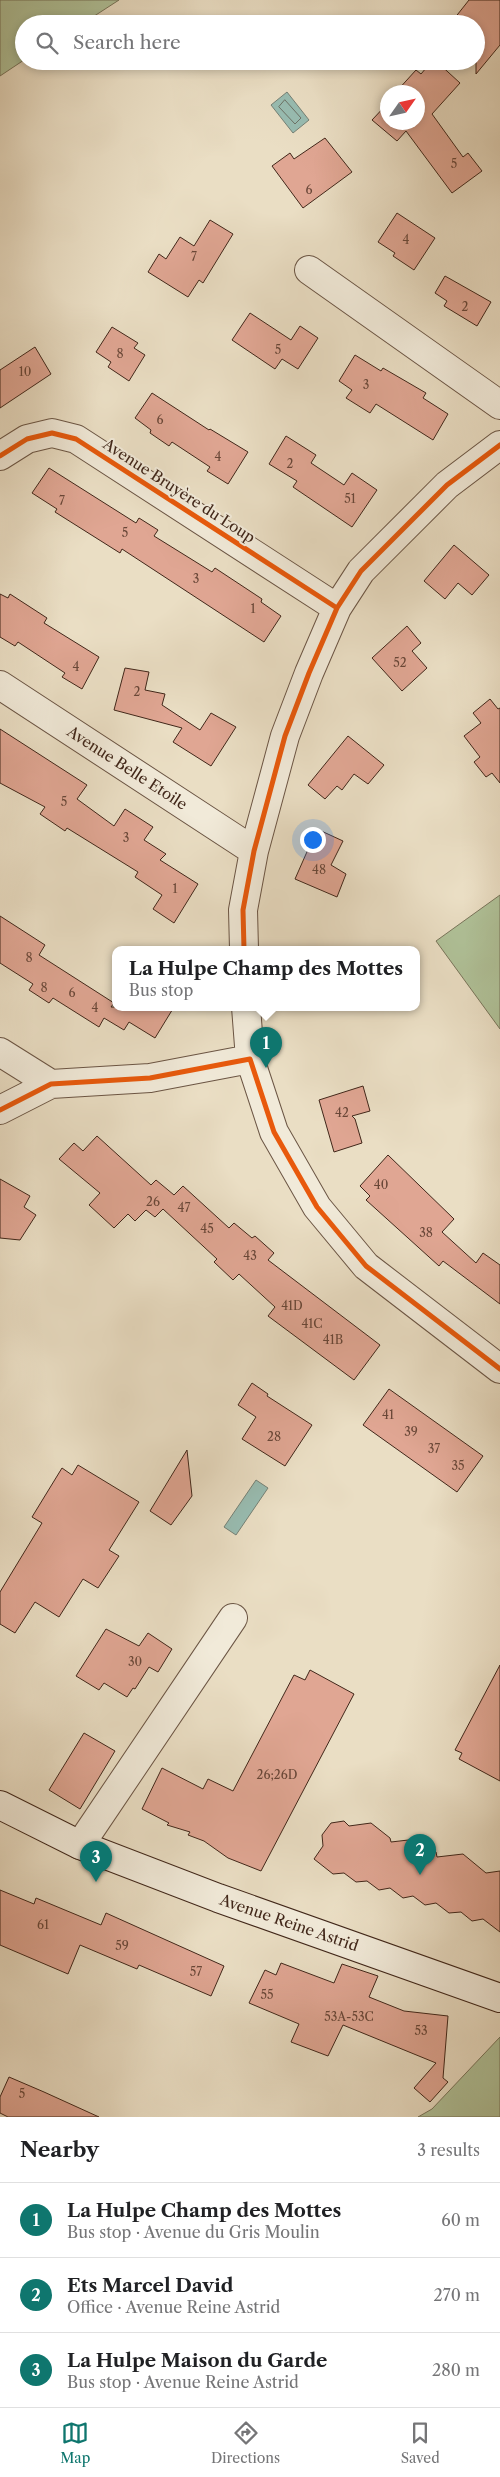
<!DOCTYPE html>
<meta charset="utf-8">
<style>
:root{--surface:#fff;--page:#f2f2f2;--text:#202124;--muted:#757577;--line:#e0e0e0;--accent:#0f766e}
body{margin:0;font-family:"Libre Caslon Text",serif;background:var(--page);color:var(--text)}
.compass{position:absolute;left:380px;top:85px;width:45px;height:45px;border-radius:50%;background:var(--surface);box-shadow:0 2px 8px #0003;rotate:56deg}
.you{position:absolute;left:312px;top:839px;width:18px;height:18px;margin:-12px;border:4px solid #fff;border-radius:50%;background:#1a73e8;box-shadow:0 0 0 8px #1a73e833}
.badge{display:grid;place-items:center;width:32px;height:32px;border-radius:50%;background:var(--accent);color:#fff;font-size:16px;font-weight:700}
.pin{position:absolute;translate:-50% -41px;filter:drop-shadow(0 1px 2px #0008)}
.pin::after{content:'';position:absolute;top:26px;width:18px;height:15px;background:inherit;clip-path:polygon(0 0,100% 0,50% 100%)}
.popup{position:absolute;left:112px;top:946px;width:308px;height:65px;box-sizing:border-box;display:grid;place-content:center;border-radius:10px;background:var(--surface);filter:drop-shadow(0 1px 4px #0005);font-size:16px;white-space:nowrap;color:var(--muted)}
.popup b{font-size:19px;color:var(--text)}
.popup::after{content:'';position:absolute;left:50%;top:100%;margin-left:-10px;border:10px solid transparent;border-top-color:var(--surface)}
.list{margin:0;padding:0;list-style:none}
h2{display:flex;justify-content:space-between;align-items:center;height:65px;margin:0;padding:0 20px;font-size:21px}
h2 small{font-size:16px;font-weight:400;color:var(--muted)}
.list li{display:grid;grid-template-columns:32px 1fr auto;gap:15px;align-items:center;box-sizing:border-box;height:75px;padding:0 20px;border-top:1px solid var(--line)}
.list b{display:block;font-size:19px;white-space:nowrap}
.list p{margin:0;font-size:16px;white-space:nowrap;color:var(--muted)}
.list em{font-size:16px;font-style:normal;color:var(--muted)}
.icon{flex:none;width:28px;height:28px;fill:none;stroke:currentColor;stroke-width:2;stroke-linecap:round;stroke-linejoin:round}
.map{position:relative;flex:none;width:500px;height:2117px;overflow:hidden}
.search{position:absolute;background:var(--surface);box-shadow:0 2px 8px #0003;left:15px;right:15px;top:15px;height:55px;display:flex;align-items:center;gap:12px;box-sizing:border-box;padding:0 18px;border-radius:28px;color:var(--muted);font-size:19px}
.sheet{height:290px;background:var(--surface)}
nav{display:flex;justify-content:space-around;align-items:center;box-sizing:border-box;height:70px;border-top:1px solid var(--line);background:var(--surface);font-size:14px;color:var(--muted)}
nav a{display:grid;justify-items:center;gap:2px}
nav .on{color:var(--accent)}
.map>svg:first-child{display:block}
.green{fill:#b0c299;stroke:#78745a}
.water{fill:#98bcb1;stroke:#758075}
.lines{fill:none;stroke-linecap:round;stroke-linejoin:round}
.shore{stroke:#6c7266;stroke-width:1}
.building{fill:#e0a693;stroke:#41271a}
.minor-casing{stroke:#6b5544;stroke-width:30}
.secondary-casing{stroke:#41271a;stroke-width:30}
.minor{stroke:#f1ead9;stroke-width:28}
.secondary{stroke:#f1ead9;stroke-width:28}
.cycleway-casing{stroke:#f1ead9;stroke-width:8}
.cycleway{stroke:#e8590c;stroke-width:5}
.labels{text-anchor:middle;stroke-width:4;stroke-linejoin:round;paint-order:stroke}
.number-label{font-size:12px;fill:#694738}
.street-label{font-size:15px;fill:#41271a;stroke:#f1ead9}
</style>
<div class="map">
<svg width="500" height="2117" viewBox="0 0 500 2117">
<rect width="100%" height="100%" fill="#eadec4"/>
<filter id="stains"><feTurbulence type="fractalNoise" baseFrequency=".004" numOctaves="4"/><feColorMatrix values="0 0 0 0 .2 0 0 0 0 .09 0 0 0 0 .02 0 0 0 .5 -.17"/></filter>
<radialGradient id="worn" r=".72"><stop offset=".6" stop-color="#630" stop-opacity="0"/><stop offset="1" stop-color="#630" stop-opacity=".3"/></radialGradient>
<path class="green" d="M 0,0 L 119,0 L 82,24 L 24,24 L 24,60 L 0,76 Z
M 500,895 L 500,1029 L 436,941 Z
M 500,2037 L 500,2117 L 418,2117 L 432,2109 Z"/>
<path class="water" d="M 287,92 L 309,120 L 293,133 L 271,105 Z
M 256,1480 L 268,1488 L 236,1535 L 224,1527 Z"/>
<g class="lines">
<path class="shore" d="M 285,100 L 301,118 L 295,124 L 279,107 Z"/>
</g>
<path class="building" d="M 469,0 L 500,0 L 500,45 L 476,74 L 476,24 L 450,24 Z
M 432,61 L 436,61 L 460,83 L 432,114 L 463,157 L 468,153 L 482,171 L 452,193 L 406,131 L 397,141 L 372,120 L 388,103 L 388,122 L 418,122 L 418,92 L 396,92 L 416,70 L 421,74 Z
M 325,138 L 352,172 L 303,208 L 272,166 L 290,153 L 294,159 Z
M 397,213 L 435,238 L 414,270 L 393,256 L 395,253 L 378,242 Z
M 210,220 L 233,234 L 203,283 L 199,280 L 188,297 L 148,272 L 159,254 L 166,259 L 180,237 L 194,246 Z
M 445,276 L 491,302 L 477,326 L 444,306 L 447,301 L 435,293 Z
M 250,313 L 291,340 L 300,326 L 318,338 L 298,369 L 282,359 L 275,369 L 232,340 Z
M 112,327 L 138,343 L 134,348 L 145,355 L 129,381 L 108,367 L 111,362 L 96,352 Z
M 35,347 L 51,374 L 0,408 L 0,370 Z
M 355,355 L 381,371 L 383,368 L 426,393 L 423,398 L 448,414 L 433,440 L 376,404 L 370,413 L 346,398 L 352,390 L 339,381 Z
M 152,393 L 209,430 L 210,429 L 248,452 L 228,484 L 207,471 L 210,467 L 172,442 L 169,446 L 150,433 L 151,430 L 135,418 Z
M 286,436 L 316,455 L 311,463 L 344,485 L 352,473 L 377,490 L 352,527 L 293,487 L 297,481 L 269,464 Z
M 49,468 L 136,523 L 139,518 L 158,530 L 154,536 L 212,572 L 215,568 L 262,599 L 261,602 L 281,616 L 264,642 L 122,549 L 120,553 L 55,512 L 57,509 L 32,493 Z
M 454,545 L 489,575 L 472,595 L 458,583 L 445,599 L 424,581 Z
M 0,594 L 8,598 L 10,594 L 47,618 L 44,623 L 99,657 L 82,689 L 62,677 L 65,673 L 18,642 L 15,646 L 0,637 Z
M 407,626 L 421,643 L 412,651 L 427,668 L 402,691 L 372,658 Z
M 125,668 L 149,672 L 145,690 L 165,694 L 162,705 L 200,730 L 211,713 L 236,727 L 211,766 L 173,742 L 182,728 L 114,710 Z
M 490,699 L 498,709 L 500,708 L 500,783 L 492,773 L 486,777 L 474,762 L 480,757 L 464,736 L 481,723 L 473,713 Z
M 0,729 L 87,785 L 77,799 L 114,826 L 125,809 L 153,827 L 144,840 L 166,854 L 160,860 L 198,884 L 174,923 L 153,909 L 162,895 L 135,877 L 138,872 L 67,828 L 65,831 L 40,814 L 45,807 L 0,783 Z
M 348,736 L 384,765 L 368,784 L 354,774 L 342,790 L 337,786 L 325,799 L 308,785 Z
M 317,829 L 343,841 L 331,865 L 346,874 L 337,897 L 295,879 Z
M 0,916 L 45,945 L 39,955 L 114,1003 L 111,1007 L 174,1007 L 155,1038 L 129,1022 L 124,1030 L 104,1018 L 99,1027 L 53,998 L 49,1003 L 29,990 L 33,984 L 0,963 Z
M 363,1086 L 370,1111 L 352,1116 L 355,1119 L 362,1143 L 334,1152 L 319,1100 Z
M 97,1136 L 151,1185 L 156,1180 L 174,1195 L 183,1186 L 229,1228 L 234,1223 L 252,1238 L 255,1236 L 274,1253 L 268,1260 L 380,1345 L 354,1380 L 268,1316 L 275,1307 L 239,1274 L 233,1280 L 214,1262 L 217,1259 L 163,1209 L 155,1217 L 146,1210 L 135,1221 L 128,1214 L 114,1228 L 89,1205 L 100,1193 L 59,1159 L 74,1143 L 83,1151 Z
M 388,1155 L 454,1219 L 442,1232 L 476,1263 L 483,1253 L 500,1265 L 500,1304 L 443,1261 L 439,1266 L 366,1200 L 370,1196 L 360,1186 Z
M 0,1179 L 30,1196 L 24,1207 L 36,1215 L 20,1240 L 0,1238 Z
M 252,1383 L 268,1394 L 267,1396 L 312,1425 L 285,1466 L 242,1439 L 256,1417 L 238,1405 Z
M 389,1389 L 483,1456 L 457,1492 L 363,1425 Z
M 187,1450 L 192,1496 L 171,1525 L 150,1511 Z
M 78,1465 L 139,1502 L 109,1550 L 119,1556 L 98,1588 L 83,1579 L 59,1617 L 35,1602 L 15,1633 L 0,1624 L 0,1592 L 42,1523 L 32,1517 L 62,1468 L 72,1475 Z
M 106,1629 L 139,1646 L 148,1633 L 172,1649 L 158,1672 L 149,1667 L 135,1689 L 133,1688 L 127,1697 L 104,1683 L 99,1690 L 76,1676 Z
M 500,1665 L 500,1781 L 459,1759 L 462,1753 L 455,1750 Z
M 310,1670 L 354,1694 L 261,1871 L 228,1858 L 204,1841 L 188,1835 L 190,1832 L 167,1825 L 169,1823 L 142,1809 L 162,1768 L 203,1789 L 208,1779 L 233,1791 L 294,1675 L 305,1680 Z
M 84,1733 L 115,1751 L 80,1809 L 49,1790 Z
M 344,1821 L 349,1826 L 371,1823 L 390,1838 L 391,1842 L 417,1839 L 436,1852 L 437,1857 L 463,1854 L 486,1873 L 500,1871 L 500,1932 L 483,1919 L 472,1921 L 461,1912 L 449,1913 L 436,1903 L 425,1905 L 413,1896 L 403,1898 L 390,1888 L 379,1890 L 367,1881 L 356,1882 L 344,1873 L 333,1874 L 314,1859 L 323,1846 L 322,1835 L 331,1823 Z
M 0,1890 L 34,1904 L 36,1898 L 101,1925 L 106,1913 L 224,1966 L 211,1996 L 139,1965 L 137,1969 L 80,1945 L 68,1974 L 0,1945 Z
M 281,1963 L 334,1983 L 342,1964 L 378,1976 L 369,1997 L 404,2011 L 448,2016 L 443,2078 L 448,2082 L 430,2102 L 414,2088 L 436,2063 L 343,2025 L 328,2056 L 291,2042 L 299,2024 L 249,2003 L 265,1970 L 276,1975 Z
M 9,2077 L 44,2092 L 99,2117 L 8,2117 L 0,2113 L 0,2097 Z"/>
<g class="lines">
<g class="minor-casing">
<path id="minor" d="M 309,270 L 500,405
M 0,456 L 27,439 L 52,433 L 76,439 L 337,608
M 0,685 L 254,851
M 244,949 L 243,910 L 254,851 L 285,736 L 309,673 L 337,608 L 361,571 L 447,485 L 500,445
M 246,1007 L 250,1059 L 274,1132 L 317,1207 L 366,1266 L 500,1369
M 0,1052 L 51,1084
M 0,1110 L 51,1084 L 150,1078 L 250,1059
M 80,1845 L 233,1618"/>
</g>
<g class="secondary-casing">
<path id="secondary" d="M 0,1805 L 80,1845 L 218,1898 L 500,1998"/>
</g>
<use href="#minor" class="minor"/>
<use href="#secondary" class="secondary"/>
<g class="cycleway-casing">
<path id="cycleway" d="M 0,456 L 27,439 L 52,433 L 76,439 L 337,608
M 244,949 L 243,910 L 254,851 L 285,736 L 309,673 L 337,608 L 361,571 L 447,485 L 500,445
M 0,1110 L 51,1084 L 150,1078 L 250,1059 L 274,1132 L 317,1207 L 366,1266 L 500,1369"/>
</g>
<use href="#cycleway" class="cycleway"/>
</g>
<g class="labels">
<g class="number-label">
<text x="454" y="168">5</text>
<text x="309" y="194">6</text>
<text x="406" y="244">4</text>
<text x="194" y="261">7</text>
<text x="465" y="311">2</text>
<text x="278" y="354">5</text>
<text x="120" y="358">8</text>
<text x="25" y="376">10</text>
<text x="366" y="389">3</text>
<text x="160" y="424">6</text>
<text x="218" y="461">4</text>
<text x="290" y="468">2</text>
<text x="350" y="503">51</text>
<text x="62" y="505">7</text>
<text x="125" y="537">5</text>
<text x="196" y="583">3</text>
<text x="253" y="613">1</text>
<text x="400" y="667">52</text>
<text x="76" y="671">4</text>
<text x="137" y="696">2</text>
<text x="64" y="806">5</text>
<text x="126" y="842">3</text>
<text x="319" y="874">48</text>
<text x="175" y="893">1</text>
<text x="29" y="962">8</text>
<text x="44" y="992">8</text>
<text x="72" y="997">6</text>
<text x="95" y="1012">4</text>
<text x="342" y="1117">42</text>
<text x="381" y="1189">40</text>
<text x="153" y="1206">26</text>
<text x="184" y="1212">47</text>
<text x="207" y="1233">45</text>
<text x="426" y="1237">38</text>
<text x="250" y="1260">43</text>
<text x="292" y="1310">41D</text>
<text x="312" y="1328">41C</text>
<text x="333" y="1344">41B</text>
<text x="388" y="1419">41</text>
<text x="411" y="1436">39</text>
<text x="274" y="1441">28</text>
<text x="434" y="1453">37</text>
<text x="458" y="1470">35</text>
<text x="135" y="1666">30</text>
<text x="277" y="1779">26;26D</text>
<text x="43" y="1929">61</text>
<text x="122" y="1950">59</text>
<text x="196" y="1976">57</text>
<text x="267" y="1999">55</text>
<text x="349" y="2021">53A-53C</text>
<text x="421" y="2035">53</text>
<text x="22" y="2098">5</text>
</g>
<g class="street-label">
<text transform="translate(179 491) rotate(33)" y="5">Avenue Bruyère du Loup</text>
<text transform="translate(127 768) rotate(33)" y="5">Avenue Belle Etoile</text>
<text transform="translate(289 1923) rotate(19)" y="5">Avenue Reine Astrid</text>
</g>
</g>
<rect width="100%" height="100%" filter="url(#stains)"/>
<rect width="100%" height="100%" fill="url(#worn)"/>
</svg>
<svg class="compass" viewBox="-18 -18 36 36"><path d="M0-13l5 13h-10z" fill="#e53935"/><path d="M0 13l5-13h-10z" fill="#757577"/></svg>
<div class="you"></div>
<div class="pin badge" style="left:266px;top:1068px">1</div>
<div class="popup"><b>La Hulpe Champ des Mottes</b>Bus stop</div>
<div class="pin badge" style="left:420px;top:1875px">2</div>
<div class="pin badge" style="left:96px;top:1882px">3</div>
<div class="search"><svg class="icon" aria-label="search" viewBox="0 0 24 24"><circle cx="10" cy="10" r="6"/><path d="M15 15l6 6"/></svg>Search here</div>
</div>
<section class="sheet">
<h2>Nearby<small>3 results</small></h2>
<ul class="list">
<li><span class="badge">1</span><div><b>La Hulpe Champ des Mottes</b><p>Bus stop · Avenue du Gris Moulin</p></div><em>60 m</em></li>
<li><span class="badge">2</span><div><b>Ets Marcel David</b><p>Office · Avenue Reine Astrid</p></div><em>270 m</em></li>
<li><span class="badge">3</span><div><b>La Hulpe Maison du Garde</b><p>Bus stop · Avenue Reine Astrid</p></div><em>280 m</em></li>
</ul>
</section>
<nav>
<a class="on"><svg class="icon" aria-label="map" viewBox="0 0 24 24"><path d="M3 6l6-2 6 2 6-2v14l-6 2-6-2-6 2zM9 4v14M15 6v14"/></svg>Map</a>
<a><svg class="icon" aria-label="directions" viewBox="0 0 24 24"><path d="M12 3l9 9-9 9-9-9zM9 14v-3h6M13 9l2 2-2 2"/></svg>Directions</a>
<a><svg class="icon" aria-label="saved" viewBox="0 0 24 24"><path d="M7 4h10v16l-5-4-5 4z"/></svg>Saved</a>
</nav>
